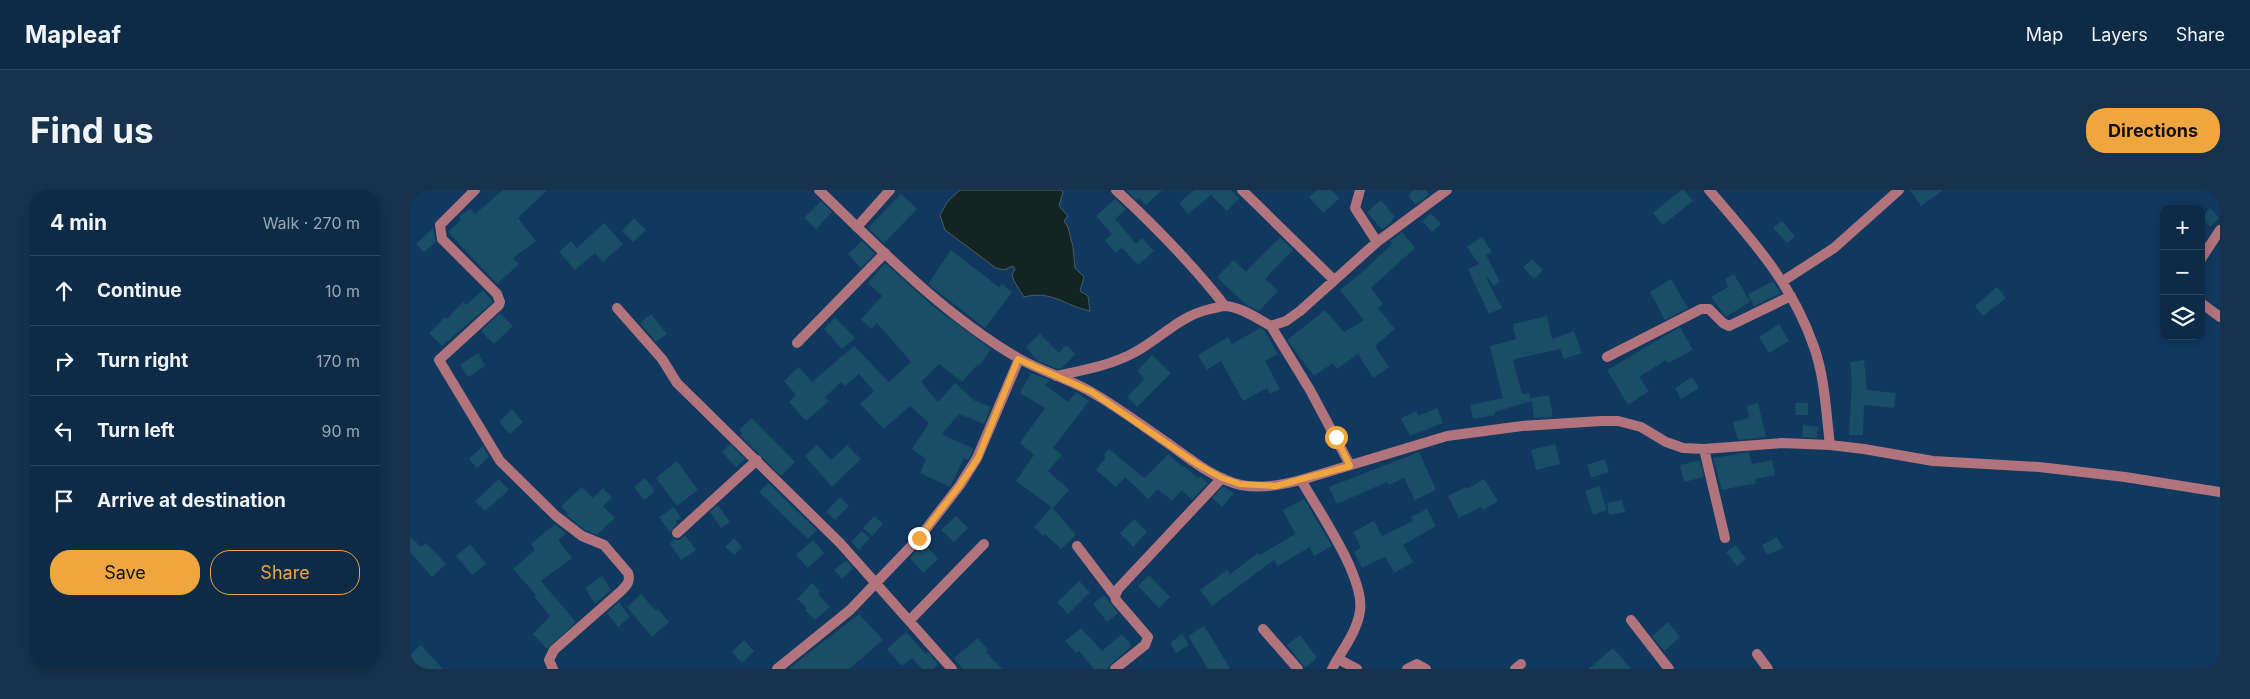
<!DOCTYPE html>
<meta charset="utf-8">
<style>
:root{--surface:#0d2a46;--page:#16324d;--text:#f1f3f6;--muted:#9aa7b3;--line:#2d465f;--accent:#f0a63f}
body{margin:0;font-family:Inter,sans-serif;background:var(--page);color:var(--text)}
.controls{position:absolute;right:15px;top:15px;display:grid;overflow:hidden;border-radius:10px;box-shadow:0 2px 12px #0003}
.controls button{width:45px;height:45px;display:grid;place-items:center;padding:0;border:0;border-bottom:1px solid var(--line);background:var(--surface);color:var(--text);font:25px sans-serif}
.stop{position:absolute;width:15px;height:15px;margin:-11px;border:4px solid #f0a63f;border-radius:50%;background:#fff}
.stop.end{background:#f0a63f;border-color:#fff;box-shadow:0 1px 5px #0008}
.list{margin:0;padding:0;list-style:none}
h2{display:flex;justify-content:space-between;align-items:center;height:65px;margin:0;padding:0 20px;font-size:21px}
h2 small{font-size:16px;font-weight:400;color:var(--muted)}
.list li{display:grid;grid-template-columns:32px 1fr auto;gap:15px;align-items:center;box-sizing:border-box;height:70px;padding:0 20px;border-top:1px solid var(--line)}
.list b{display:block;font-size:19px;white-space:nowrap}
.list em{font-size:16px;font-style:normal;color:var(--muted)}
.actions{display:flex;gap:10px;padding:15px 20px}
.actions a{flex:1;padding:11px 0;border:1px solid var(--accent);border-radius:20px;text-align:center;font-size:18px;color:var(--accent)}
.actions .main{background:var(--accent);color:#111}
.icon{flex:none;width:28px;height:28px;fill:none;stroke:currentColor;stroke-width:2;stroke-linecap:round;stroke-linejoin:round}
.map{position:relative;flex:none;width:1810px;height:479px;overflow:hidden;border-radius:20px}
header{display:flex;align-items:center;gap:30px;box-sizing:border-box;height:70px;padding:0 25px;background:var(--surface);border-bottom:1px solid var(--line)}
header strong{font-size:24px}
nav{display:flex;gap:28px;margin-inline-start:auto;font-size:18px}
.intro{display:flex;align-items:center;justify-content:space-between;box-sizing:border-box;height:120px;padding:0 30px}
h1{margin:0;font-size:35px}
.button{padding:12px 22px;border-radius:20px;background:var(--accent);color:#111;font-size:18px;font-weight:700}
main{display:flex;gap:30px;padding:0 30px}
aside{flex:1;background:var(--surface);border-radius:20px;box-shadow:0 2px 12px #0003}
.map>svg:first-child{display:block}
.water{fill:#132423;stroke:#4a5c63}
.building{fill:#194e66}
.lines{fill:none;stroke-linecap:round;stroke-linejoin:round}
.minor{stroke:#b1747c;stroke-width:10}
.tertiary{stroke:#b1747c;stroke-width:10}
.route{stroke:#f0a63f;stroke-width:6}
</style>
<header>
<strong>Mapleaf</strong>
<nav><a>Map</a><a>Layers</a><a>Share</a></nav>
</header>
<div class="intro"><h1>Find us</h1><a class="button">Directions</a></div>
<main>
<aside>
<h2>4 min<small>Walk · 270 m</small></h2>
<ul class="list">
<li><svg class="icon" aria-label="ahead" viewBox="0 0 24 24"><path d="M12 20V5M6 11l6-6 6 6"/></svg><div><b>Continue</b></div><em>10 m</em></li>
<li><svg class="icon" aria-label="right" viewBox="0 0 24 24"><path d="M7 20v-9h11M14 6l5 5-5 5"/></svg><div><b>Turn right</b></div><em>170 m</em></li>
<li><svg class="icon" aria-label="left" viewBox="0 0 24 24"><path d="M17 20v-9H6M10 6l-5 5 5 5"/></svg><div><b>Turn left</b></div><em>90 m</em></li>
<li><svg class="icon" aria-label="arrive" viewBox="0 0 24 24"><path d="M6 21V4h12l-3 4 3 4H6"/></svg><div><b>Arrive at destination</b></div></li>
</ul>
<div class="actions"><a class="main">Save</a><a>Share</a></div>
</aside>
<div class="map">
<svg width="1810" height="479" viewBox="0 0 1810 479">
<rect width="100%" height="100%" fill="#11385e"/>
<path class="water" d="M 550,0 L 651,0 L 653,2 L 649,16 L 658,26 L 654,31 L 658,37 L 663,57 L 665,78 L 674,87 L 670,101 L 678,106 L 680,121 C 653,115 642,100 614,107 L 604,91 L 602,84 L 605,80 L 603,76 L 594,80 L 586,78 L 535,40 L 530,25 L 538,11 Z"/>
<path class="building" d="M 93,0 L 137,0 L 108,28 L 126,51 L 103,68 L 109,74 L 87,94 L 38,42 L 51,30 L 49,27 L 60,18 L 65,24 Z
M 716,0 L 752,0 L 736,15 L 729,8 L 726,10 Z
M 784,0 L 821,0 L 829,9 L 817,21 L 801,5 L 778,24 L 769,13 Z
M 907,0 L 922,0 L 929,9 L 913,23 L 899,7 Z
M 1004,0 L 1016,0 L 1019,5 L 1005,15 L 998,5 Z
M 1271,0 L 1274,0 L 1283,11 L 1253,35 L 1243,23 Z
M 1500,0 L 1533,0 L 1511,16 Z
M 491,4 L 507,19 L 474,53 L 458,38 Z
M 705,9 L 716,19 L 705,29 L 726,54 L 732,48 L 744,61 L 728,75 L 712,58 L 705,63 L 695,50 L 702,44 L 686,26 Z
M 971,10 L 985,27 L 982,30 L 983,31 L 972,40 L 957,22 Z
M 411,11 L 422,22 L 406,39 L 394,28 Z
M 1800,18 L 1809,28 L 1800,37 L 1791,28 Z
M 1021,23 L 1031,34 L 1022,42 L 1012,31 Z
M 224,28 L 236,40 L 223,52 L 212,41 Z
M 1372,31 L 1385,46 L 1377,53 L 1363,38 Z
M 194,33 L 213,54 L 193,72 L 185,63 L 165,80 L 149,62 L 161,51 L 167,58 Z
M 23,38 L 26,52 L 14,62 L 6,54 Z
M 992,42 L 1005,58 L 961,98 L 973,114 L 968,118 L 985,139 L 965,156 L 979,177 L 963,188 L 948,164 L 927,179 L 923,173 L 904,186 L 877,150 L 915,120 L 934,142 L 954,130 L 930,100 L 952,82 L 983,53 L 980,51 Z
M 870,47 L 883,60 L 855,89 L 868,101 L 849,121 L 835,114 L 807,87 L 824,70 L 836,82 Z
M 1072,47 L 1082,62 L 1076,65 L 1090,92 L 1083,96 L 1078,87 L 1076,88 L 1092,118 L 1079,124 L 1058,79 L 1069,74 L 1057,57 Z
M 452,51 L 465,64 L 451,78 L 438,64 Z
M 541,60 L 589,97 L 592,94 L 602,102 L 575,138 L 518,94 Z
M 1122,69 L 1133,80 L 1124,89 L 1113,77 Z
M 475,73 L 524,117 L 581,159 L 570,175 L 568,174 L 552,192 L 529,174 L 511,192 L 528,212 L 545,193 L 565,211 L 581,217 L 574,234 L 549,224 L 532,244 L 564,259 L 558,270 L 554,268 L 540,297 L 510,283 L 516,269 L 502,259 L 519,233 L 500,216 L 474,239 L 450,214 L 464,201 L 449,184 L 435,196 L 431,192 L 415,207 L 419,211 L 396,231 L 379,212 L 386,205 L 374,191 L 389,177 L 402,192 L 444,156 L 479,192 L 501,172 L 467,133 L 461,139 L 451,129 L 472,106 L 458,93 Z
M 1324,84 L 1340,112 L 1316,127 L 1301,107 L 1318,97 L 1315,89 Z
M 1261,89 L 1278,118 L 1255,130 L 1240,102 Z
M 1363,91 L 1371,103 L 1344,116 L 1338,104 Z
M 1587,97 L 1596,108 L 1573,126 L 1565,116 Z
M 73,100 L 83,112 L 32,156 L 19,143 L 35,127 L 37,129 L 53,112 L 56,115 Z
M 90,123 L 103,136 L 84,154 L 71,141 Z
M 241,124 L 257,144 L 246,152 L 230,133 Z
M 1137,126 L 1142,149 L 1164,141 L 1172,163 L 1154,169 L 1150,159 L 1105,169 L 1103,171 L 1112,204 L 1119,203 L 1121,211 L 1085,222 L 1085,225 L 1063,229 L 1060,215 L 1093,208 L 1080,156 L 1106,149 L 1103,134 Z
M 425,127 L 445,148 L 432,159 L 414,139 Z
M 1369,134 L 1379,151 L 1359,163 L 1349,147 Z
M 1270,137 L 1283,160 L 1258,173 L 1256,170 L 1229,187 L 1239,201 L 1218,215 L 1197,180 Z
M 850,138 L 854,140 L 868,164 L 855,171 L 870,199 L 860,204 L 857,198 L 833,211 L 811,171 L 797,180 L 788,165 L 818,147 L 822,154 Z
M 630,144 L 649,163 L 656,155 L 666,164 L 652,178 L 647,179 L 628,171 L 616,157 Z
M 68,163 L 75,176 L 58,187 L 50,175 Z
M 742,165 L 761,183 L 727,217 L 717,207 L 735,189 L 727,181 Z
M 1454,170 L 1457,200 L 1486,203 L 1484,218 L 1454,215 L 1453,245 L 1439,245 L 1442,193 L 1440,172 Z
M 621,183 L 640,190 L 635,195 L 658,212 L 666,202 L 679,211 L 643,258 L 652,265 L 638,281 L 659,300 L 643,318 L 606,291 L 624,265 L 610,253 L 635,218 L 610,203 Z
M 1282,187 L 1289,198 L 1271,209 L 1265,198 Z
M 1139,205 L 1143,227 L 1124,228 L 1121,208 Z
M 1348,213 L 1356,247 L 1328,250 L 1323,232 L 1339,228 L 1337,216 Z
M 1385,213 L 1398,213 L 1398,225 L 1386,225 Z
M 1027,218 L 1033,233 L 1000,246 L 991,228 L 1006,221 L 1008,226 Z
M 102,219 L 113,232 L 100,244 L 89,232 Z
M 342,228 L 385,272 L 371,286 L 330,245 L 332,243 L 329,240 Z
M 1393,235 L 1408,237 L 1407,248 L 1392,247 Z
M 320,254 L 335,269 L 326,277 L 312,262 Z
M 1145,254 L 1150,274 L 1126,280 L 1121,260 Z
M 407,255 L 421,270 L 437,255 L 451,269 L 422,297 L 395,266 Z
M 73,256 L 79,267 L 67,278 L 59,269 Z
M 699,259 L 734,288 L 759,264 L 772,277 L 774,276 L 788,288 L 790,286 L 798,293 L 782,310 L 772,300 L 762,311 L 748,299 L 738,309 L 715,287 L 706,297 L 686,280 L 696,267 L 693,265 Z
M 1009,262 L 1026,300 L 1005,310 L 994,288 L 979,295 L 977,292 L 927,314 L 919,297 Z
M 1339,262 L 1342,274 L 1362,270 L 1365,285 L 1345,289 L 1346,293 L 1312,300 L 1303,268 Z
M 1195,269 L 1199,282 L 1181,288 L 1177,275 Z
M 267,271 L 288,300 L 267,316 L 246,288 Z
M 1287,271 L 1290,271 L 1294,287 L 1274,292 L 1270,275 Z
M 235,288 L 243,298 L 243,303 L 234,310 L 224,297 Z
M 89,289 L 99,300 L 75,321 L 65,311 Z
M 1074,289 L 1088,311 L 1073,320 L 1071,317 L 1049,328 L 1038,306 L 1056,297 L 1057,299 Z
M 358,293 L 407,340 L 398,349 L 349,302 Z
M 813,296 L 824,303 L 812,317 L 802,308 Z
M 1189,296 L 1197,320 L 1183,325 L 1175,301 Z
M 172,297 L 183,308 L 193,298 L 202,307 L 193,316 L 205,328 L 187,345 L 175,340 L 156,325 L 158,324 L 151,316 Z
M 430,307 L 439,316 L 425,330 L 416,322 Z
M 894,309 L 922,356 L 904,366 L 900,357 L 868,376 L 864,370 L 802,416 L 790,400 L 817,380 L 820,384 L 848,363 L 850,365 L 885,344 L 873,320 Z
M 1212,310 L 1215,322 L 1199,325 L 1197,313 Z
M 308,315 L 320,332 L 311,338 L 300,322 Z
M 264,317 L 271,328 L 266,331 L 267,333 L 260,343 L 249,327 Z
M 642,317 L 666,345 L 651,359 L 635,344 L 633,346 L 624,337 Z
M 1017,319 L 1026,336 L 993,355 L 1003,372 L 984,383 L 975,367 L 952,378 L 944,362 L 951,358 L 943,342 L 964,331 L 972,346 L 1003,331 L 1001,327 Z
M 464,326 L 473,334 L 462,346 L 453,338 Z
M 546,326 L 558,338 L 544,352 L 531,340 Z
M 724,329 L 737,342 L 723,357 L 710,343 Z
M 145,334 L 156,343 L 148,350 L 162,368 L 131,391 L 166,432 L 137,459 L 123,444 L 140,426 L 124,406 L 126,405 L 103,379 L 125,360 L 121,354 Z
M 452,341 L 460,348 L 449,360 L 441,352 Z
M 275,345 L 286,360 L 271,370 L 260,354 L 264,349 L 269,350 Z
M 0,346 L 11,357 L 16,353 L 36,374 L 22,387 L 0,362 Z
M 1367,347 L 1373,358 L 1357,365 L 1352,355 Z
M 324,348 L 332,357 L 324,365 L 315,357 Z
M 403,350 L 414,363 L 398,378 L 386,365 Z
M 514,353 L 528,369 L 513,383 L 500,368 Z
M 60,354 L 76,374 L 62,385 L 46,366 Z
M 1325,355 L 1336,369 L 1327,376 L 1316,362 Z
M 436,370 L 443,378 L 432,389 L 424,380 Z
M 739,385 L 760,407 L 749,418 L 728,396 Z
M 192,386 L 201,400 L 185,414 L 175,398 Z
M 669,391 L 680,402 L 658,424 L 647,412 Z
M 402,393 L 410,401 L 408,404 L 420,417 L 405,430 L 395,420 L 397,418 L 387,409 Z
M 231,404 L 246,421 L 248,419 L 259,432 L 242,447 L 217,417 Z
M 694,405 L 708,423 L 697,432 L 683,414 Z
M 209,412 L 220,427 L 208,437 L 197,423 Z
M 449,424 L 473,450 L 439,479 L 378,479 Z
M 1258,432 L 1270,447 L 1254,461 L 1242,446 Z
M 794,436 L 800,445 L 820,479 L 798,479 L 778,446 Z
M 671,438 L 692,461 L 712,444 L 722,456 L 701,474 L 698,479 L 684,479 L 669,461 L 666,463 L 655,451 Z
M 496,442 L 516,464 L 518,462 L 528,474 L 523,479 L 512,479 L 502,468 L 492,476 L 477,459 Z
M 772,444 L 779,455 L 766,463 L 760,453 Z
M 890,445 L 907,468 L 895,478 L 877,455 Z
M 568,448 L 578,460 L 576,462 L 592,479 L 553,479 L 544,468 Z
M 334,450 L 344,461 L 332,473 L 322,462 Z
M 11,455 L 33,479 L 0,479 L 0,465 Z
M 1203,458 L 1221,479 L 1178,479 Z"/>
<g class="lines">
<path class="minor" d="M 65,0 L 30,35 L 32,49 L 87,104 L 90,112 L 89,115 L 29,170 L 90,271 L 146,326 L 172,346 L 194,355 L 218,383 C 221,392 216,396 210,402 L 144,460 L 139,470 L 143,479
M 706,0 C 745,36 782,74 815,116
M 832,0 L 924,90
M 950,0 L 945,18 L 967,52
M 1299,0 C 1342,50 1382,93 1404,157 C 1415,188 1416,223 1420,255
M 447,37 L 480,0
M 1791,69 L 1810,40
M 1373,91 L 1424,58 L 1489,0
M 1791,113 L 1810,127
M 207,118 L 252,169 L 267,193 L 430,353 L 542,479
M 387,153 L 475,63
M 1197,167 L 1291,119 L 1299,119 L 1313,133 L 1319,136 L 1381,106
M 646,186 C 674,180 703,175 727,161 C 753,146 770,126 800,119 C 805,118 811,116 815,116 C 831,117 848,129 861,136
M 1294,259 L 1315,348
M 940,275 L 900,200 L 861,136 L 876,131 L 890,121 L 967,52 L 1037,0
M 891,290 L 1037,246 L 1112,236 L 1191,231 L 1208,231 L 1231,237 L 1256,252 L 1273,258 L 1294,259 L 1372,253 L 1420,255 L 1454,259 L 1523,271 L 1629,277 L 1715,287 L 1810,302
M 267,343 L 347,270
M 667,356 L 705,406
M 500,430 L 574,354
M 1221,430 L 1259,479
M 853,439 L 888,479
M 1347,464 L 1358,479
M 928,469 L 947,479
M 367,479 L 440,420 L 509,348 L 550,295 L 567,268 L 609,169
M 705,479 L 735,455 L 738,447 L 706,410 L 705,406 L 708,399 L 812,288
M 997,479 L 1007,474 L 1016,479
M 1105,479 L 1111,474"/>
<path class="tertiary" d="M 409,0 C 471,60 533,124 608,168 C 632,182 660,189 683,203 C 709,218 734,237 759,254 C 780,269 804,289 831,295 C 851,299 871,295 891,290 C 908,320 955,387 950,421 C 947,442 932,460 922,479"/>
</g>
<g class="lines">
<path class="route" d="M 509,348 L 550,295 L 568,268 L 608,169 L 682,202 L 787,274 L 812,288 L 830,294 L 866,296 L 940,276 L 926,247"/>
</g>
</svg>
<div class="controls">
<button>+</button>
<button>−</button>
<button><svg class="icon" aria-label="layers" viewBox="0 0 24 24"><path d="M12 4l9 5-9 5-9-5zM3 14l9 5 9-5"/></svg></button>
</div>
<div class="stop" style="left:926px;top:247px"></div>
<div class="stop end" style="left:509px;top:348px"></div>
</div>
</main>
